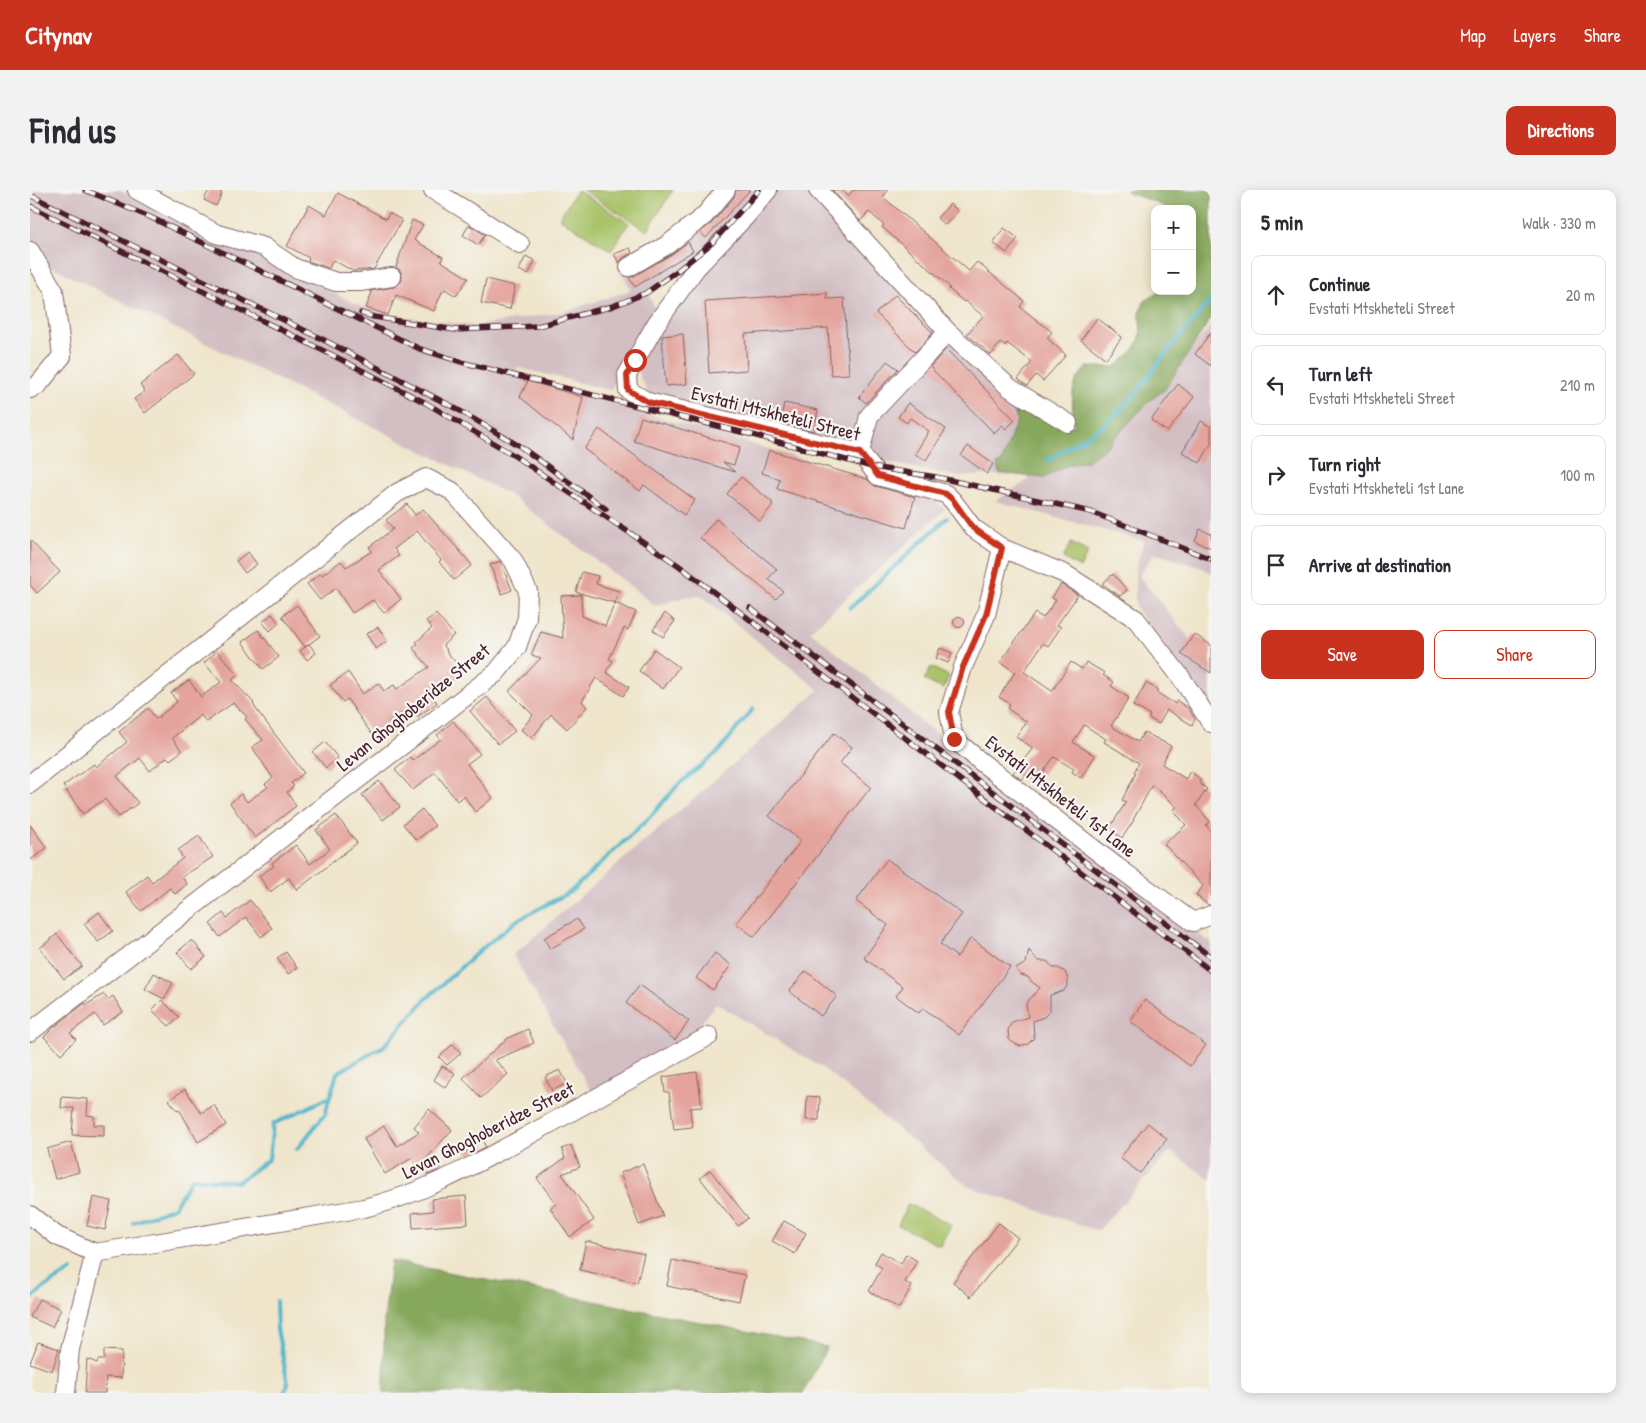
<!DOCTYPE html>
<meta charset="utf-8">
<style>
:root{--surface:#fff;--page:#f2f2f3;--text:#2b2b33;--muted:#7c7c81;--line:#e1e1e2;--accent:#c8321e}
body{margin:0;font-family:"Patrick Hand",sans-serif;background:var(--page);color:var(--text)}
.controls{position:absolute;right:15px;top:15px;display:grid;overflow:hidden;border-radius:10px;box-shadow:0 2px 12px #0003}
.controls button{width:45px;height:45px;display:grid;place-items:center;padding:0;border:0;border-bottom:1px solid var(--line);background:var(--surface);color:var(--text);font:25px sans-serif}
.stop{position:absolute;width:15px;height:15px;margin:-11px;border:4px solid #c8321e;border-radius:50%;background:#fff}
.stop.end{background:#c8321e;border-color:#fff;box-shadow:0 1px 5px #0008}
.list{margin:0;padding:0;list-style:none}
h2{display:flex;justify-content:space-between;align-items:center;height:65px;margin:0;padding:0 20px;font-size:21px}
h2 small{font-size:16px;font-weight:400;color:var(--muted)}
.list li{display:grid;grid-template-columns:32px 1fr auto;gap:15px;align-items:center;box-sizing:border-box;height:80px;margin:0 10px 10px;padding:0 10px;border:1px solid var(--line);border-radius:10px}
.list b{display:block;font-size:19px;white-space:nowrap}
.list p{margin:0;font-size:16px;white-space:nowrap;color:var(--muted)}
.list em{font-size:16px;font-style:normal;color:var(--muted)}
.actions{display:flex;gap:10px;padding:15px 20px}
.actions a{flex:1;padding:11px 0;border:1px solid var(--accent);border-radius:10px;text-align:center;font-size:18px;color:var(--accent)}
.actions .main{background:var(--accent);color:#fff}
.icon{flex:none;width:28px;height:28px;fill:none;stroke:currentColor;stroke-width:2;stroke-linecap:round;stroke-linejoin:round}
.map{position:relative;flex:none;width:1181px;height:1203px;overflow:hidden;border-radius:10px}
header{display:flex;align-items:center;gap:30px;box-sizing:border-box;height:70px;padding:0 25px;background:var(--accent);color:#fff}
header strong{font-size:24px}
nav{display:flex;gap:28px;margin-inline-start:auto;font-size:18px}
.intro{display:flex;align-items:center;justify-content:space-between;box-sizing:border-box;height:120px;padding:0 30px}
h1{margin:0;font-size:35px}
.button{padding:12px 22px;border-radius:10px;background:var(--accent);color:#fff;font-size:18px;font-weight:700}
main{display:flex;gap:30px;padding:0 30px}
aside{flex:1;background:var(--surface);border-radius:10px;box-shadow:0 2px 12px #0003}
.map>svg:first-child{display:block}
.industrial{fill:#d2bec3}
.green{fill:#a8c268;stroke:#79704a}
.forest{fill:#86a85c;stroke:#686444}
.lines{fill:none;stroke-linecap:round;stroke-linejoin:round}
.stream{stroke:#4db5cb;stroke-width:4}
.building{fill:#e4a49d}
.minor-casing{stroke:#846463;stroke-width:20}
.minor{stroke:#fff;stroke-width:18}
.rail-casing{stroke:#4a1f2b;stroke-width:5.5}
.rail{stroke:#f6f6f2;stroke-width:4;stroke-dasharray:11;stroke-linecap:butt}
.route{stroke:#c8321e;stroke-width:6}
.labels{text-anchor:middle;stroke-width:4.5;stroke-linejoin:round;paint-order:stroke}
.street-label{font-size:19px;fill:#4a1f2b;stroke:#f6f6f2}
</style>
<header>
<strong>Citynav</strong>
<nav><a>Map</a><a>Layers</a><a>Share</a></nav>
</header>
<div class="intro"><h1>Find us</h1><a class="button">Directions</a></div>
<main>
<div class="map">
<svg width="1181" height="1203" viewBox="0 0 1181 1203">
<rect width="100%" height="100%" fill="#f6f6f2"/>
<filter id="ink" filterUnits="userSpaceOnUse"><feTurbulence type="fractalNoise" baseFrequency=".02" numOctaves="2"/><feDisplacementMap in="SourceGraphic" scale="10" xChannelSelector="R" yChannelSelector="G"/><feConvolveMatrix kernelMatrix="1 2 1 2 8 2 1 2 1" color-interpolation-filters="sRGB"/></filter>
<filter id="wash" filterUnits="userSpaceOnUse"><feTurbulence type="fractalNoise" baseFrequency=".0096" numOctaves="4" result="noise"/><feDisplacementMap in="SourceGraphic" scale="20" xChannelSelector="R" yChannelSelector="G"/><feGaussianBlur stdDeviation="1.12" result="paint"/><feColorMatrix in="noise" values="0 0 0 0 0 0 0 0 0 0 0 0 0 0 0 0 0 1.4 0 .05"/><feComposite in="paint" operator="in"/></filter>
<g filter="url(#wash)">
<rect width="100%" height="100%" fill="#efe5cb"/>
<path class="industrial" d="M 0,0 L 89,0 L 345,123 L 445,136 L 534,122 L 601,100 L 588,76 L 671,25 L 691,0 L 734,0 L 663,74 L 618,104 L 628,124 L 580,200 L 485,177 L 494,188 L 900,306 L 915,319 L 780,441 L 920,555 L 1178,751 L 1181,749 L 1181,990 L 1140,961 L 1068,1041 L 938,996 L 794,879 L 686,813 L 658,850 L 563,904 L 483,765 L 789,500 L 670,405 L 655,407 L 626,416 L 480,305 L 0,66 Z
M 742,0 L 782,0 L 953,183 L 1039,242 L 980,286 L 956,285 L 928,287 L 847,270 L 844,263 L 619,207 L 606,178 L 644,115 Z
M 1181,136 L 1181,383 L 1170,377 L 1124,363 L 1109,386 L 1181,475 L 1181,520 L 1105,417 L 1105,381 L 1114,351 L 965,311 L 1008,284 L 1136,187 Z"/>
<path class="green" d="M 547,0 L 599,33 L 581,61 L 529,28 Z
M 553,0 L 643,0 L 617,41 Z
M 1041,353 L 1058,362 L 1050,378 L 1033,368 Z
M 901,477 L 919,486 L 913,499 L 894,490 Z
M 878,1014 L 921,1035 L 910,1056 L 868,1035 Z"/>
<path class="forest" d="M 1095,0 L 1181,0 L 1181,128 L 1135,199 L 1119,211 L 1073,260 L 1057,271 L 1038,275 L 1014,288 L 969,283 L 967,275 L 972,272 L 987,230 L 981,213 L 990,211 L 1044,237 C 1043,211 1037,196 1057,177 L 1085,177 C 1094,169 1108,159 1110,147 C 1112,138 1108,127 1111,119 C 1117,98 1145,101 1162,101 L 1162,55 L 1169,43 L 1168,33 L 1162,30 L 1162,19 L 1139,19 L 1125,12 L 1098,3 Z
M 361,1071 L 797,1157 L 773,1203 L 354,1203 L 354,1131 Z"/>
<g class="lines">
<path class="stream" d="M 1018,270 L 1073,236 L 1104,206 L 1135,164 L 1181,110
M 820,418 L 917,328
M 267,959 L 295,924 L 307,883 L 354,856 L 396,809 L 448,762 L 486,731 L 540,702 L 618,629 L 649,594 L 688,562 L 723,519
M 103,1033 L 144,1017 L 162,988 L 208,992 L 239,969 L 243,934 L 300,907
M 0,1110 L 15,1097 L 42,1080
M 246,1111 L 247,1139 L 258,1194 L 254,1203"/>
</g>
<g id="blocks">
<path class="building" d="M 179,0 L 186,0 L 192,3 L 186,16 L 174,10 Z
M 706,0 L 720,0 L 676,48 L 670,42 L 682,33 L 704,7 Z
M 802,0 L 813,0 L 818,6 L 823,0 L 858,0 L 853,7 L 939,81 L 947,72 L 994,111 L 990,117 L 1022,142 L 1017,148 L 1036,165 L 1013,191 L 1006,185 L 997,196 L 993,193 L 988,189 L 1002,172 L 977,153 L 975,156 L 970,153 L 961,165 L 937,144 L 953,126 L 935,111 L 934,112 L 919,99 L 920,97 L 852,37 L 854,35 L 839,22 L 830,31 Z
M 308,3 L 356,29 L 359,23 L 372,30 L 344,79 L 323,81 L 303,70 L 299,78 L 278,71 L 279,68 L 257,56 L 279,15 L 296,25 Z
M 920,14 L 928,21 L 915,35 L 907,28 Z
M 382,30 L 393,35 L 384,50 L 413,67 L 411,71 L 438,88 L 426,106 L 415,99 L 413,102 L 412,102 L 404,121 L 366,105 L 358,125 L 336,118 L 342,102 L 340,101 L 364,97 L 372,91 L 372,85 L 370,80 L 366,77 Z
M 439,35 L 455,45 L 448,55 L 433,45 Z
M 974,38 L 988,48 L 977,63 L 963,53 Z
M 658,52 L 663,61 L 605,97 L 599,88 L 604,86 L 642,64 Z
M 600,58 L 602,63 L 593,68 L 589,73 L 584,64 Z
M 496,66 L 505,71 L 498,85 L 489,80 Z
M 456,89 L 485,96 L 480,119 L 451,113 Z
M 797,103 L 797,109 L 814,108 L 819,184 L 801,185 L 798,138 L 715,144 L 717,180 L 679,183 L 675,111 Z
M 865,105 L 903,143 L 885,162 L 846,123 Z
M 1067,128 L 1092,147 L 1076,169 L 1051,150 Z
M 1181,142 L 1181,176 L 1165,164 Z
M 653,144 L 657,194 L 636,196 L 632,146 Z
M 916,159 L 985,230 L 976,239 L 972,235 L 964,243 L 900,177 Z
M 148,165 L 164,184 L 115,223 L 104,209 L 115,201 L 110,195 Z
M 857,171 L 868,179 L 836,213 L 829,207 Z
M 498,191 L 553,207 L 543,250 L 490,207 Z
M 1148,194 L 1164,207 L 1137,242 L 1121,230 Z
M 754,213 L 788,220 L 784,241 L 750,233 Z
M 878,213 L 916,239 L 896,270 L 885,264 L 899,241 L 880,228 L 877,233 L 868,227 Z
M 611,227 L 710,257 L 704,275 L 693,272 L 705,282 L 604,251 Z
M 1171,231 L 1181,237 L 1181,254 L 1170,273 L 1152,262 Z
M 569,239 L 665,310 L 654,325 L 614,295 L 610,301 L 554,259 Z
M 938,256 L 963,274 L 957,284 L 931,265 Z
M 739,260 L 837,289 L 845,296 L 885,307 L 876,338 L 747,299 L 750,289 L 732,283 Z
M 711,287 L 742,312 L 742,316 L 730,331 L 697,304 Z
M 377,314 L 385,325 L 393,319 L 442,375 L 424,390 L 409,372 L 411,370 L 387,341 L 364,359 L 369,366 L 349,380 L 371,409 L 354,423 L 343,410 L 322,423 L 306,398 L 290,410 L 277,394 L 291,383 L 292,385 L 311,371 L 316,377 L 342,361 L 339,357 L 363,339 L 356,330 Z
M 686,329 L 747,379 L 738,389 L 753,401 L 746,409 L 670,348 Z
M 1170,339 L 1181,344 L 1181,358 L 1165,351 Z
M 0,350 L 30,382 L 7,403 L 0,395 Z
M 218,362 L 227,374 L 215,383 L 206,371 Z
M 470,371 L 482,400 L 472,404 L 460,375 Z
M 552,382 L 568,386 L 566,394 L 589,401 L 585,413 L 546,402 Z
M 1083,384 L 1097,400 L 1090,406 L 1072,394 Z
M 1031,394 L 1048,405 L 1027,435 L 1031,437 L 1018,456 L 1013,453 L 994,482 L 1022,501 L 1041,472 L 1052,479 L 1056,472 L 1075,483 L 1073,485 L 1084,492 L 1081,496 L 1099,508 L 1081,536 L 1108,552 L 1114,542 L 1141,556 L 1132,574 L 1156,589 L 1160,581 L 1171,590 L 1169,593 L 1177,599 L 1166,615 L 1180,632 L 1176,635 L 1181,641 L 1181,715 L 1178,715 L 1166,705 L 1173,696 L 1134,654 L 1156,635 L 1143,620 L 1147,617 L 1122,595 L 1103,630 L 1104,630 L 1092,648 L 1079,639 L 1096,612 L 1092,610 L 1106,583 L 1104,582 L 1109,573 L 1074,552 L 1076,549 L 1054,535 L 1043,552 L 1065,566 L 1051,588 L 1042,582 L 1044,579 L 1024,567 L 1007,591 L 997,584 L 992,590 L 983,583 L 1003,558 L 986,547 L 997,532 L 978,519 L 980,514 L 969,507 L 985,482 L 970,472 L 1005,423 L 1013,428 L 1026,410 L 1022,408 Z
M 551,405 L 552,426 L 575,436 L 585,413 L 606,422 L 598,440 L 594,438 L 579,469 L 583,471 L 576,482 L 599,497 L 593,506 L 566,488 L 552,511 L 557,517 L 537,539 L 521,524 L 502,548 L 491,540 L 503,525 L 479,501 L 511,468 L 501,465 L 511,442 L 533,448 L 531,406 Z
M 267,415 L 290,446 L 275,457 L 252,426 Z
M 635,423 L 645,431 L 633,447 L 623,440 Z
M 242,424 L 249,433 L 240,441 L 232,432 Z
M 406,424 L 424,445 L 413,455 L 417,460 L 416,461 L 433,481 L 403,507 L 407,513 L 387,527 L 380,517 L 359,532 L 365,541 L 348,553 L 317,509 L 313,512 L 300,495 L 318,482 L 333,504 L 348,493 L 354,501 L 364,495 L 367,499 L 399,477 L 383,458 L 388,454 L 386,452 L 402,438 L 396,431 Z
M923.5 432a5.5 5.5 0 1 1 11 0a5.5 5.5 0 1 1-11 0Z
M 348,437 L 357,451 L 346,459 L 336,444 Z
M 228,440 L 249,467 L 233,479 L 212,452 Z
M 1164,444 L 1181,455 L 1181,483 L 1151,464 Z
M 279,454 L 286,463 L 277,470 L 270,461 Z
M 910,458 L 922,463 L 918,473 L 906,468 Z
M 624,459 L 649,477 L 633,499 L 609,481 Z
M 187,461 L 208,485 L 202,490 L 224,513 L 223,514 L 226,519 L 274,583 L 261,593 L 264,596 L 257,602 L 266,616 L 225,648 L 200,613 L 211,604 L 217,612 L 238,597 L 235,594 L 243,588 L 222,557 L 233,550 L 215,529 L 217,527 L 203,513 L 176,532 L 171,525 L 142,548 L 152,561 L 140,570 L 137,567 L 120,581 L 110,568 L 87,586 L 108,613 L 89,627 L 75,609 L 53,624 L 33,596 L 64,574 L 66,577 L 97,552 L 89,542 L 118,518 L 126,529 L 147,512 L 141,503 L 159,490 L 171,507 L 191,492 L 174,473 Z
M 1116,493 L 1128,500 L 1126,502 L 1145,514 L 1147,511 L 1158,518 L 1165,529 L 1162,535 L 1137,520 L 1129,534 L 1118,528 L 1120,525 L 1103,516 Z
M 457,507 L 485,541 L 468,554 L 440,521 Z
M 423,531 L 450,564 L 437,574 L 463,608 L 445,622 L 434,606 L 427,611 L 405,582 L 383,600 L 365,580 L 380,567 L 383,570 L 411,549 L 407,545 Z
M 804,543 L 822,557 L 810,573 L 841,597 L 724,747 L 706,733 L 771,651 L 739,626 Z
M 295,552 L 308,568 L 296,578 L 283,562 Z
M 349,591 L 370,617 L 353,630 L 332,605 Z
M 392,619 L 405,636 L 386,650 L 373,634 Z
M 306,625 L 327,653 L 267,700 L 259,688 L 240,702 L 229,686 L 244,676 L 242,673 L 266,655 L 280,674 L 300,659 L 286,640 Z
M 0,635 L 17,658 L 0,670 Z
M 169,646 L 183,667 L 152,687 L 157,694 L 145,704 L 140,698 L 111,721 L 96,702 L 117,685 L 122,692 L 153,668 L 148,660 Z
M 857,669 L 932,724 L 910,754 L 927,767 L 941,748 L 980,777 L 929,845 L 893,818 L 889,823 L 866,806 L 873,797 L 834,768 L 858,735 L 826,711 Z
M 220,710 L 242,738 L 231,747 L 216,727 L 190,747 L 180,734 L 193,723 L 197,728 Z
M 69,722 L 83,741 L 68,752 L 54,734 Z
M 547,729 L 554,739 L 520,759 L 514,748 Z
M 27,744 L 52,776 L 34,789 L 10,758 Z
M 162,750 L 176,767 L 161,779 L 147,762 Z
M 999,760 L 1008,771 L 1017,771 L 1023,778 L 1028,778 L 1035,782 L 1038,789 L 1038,794 L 1034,801 L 1020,805 L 1020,821 L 1014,827 L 1003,831 L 1004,848 L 998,854 L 990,856 L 982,852 L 979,849 L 978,840 L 982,832 L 998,827 L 996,813 L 1010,798 L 1001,791 L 998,787 L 991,785 L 986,779 L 996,773 Z
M 256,762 L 267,778 L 258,784 L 247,768 Z
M 685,763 L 701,775 L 683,800 L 666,788 Z
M 776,781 L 807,806 L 791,826 L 759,801 Z
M 124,783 L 143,793 L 134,809 L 115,799 Z
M 610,795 L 659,831 L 645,850 L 596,813 Z
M 74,804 L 78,810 L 83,806 L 93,822 L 73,835 L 65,824 L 40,843 L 46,849 L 31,864 L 14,847 L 24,837 L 55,813 L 56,815 Z
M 132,810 L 149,827 L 139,836 L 122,820 Z
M 1115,810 L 1176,855 L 1160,876 L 1100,831 Z
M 498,839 L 504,853 L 465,870 L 478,884 L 451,908 L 433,888 L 478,848 Z
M 423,854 L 431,863 L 417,875 L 409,867 Z
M 412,876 L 425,883 L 416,898 L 404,890 Z
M 530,880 L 537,893 L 522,901 L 515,887 Z
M 667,882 L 672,917 L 660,918 L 662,937 L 644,939 L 639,902 L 635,902 L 633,887 Z
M 155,899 L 171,923 L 184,915 L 196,935 L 168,952 L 149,919 L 147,920 L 139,910 Z
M 777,906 L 790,907 L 789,930 L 776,930 Z
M 32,907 L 58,909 L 57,925 L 64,926 L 64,935 L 74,935 L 74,946 L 42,945 L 44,918 L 31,918 Z
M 399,919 L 422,940 L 388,978 L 382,968 L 355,984 L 334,949 L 354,936 L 367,956 L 389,942 L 384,937 Z
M 1118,933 L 1137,949 L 1110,983 L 1090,968 Z
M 449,945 L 456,957 L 439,965 L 432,954 Z
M 41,952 L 49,982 L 25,989 L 17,959 Z
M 541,955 L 550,977 L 532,984 L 564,1030 L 540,1047 L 520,1018 L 526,1014 L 507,988 L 535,968 L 532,959 Z
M 405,970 L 411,979 L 398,985 L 393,976 Z
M 613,974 L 633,1026 L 609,1035 L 590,983 Z
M 680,980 L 718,1028 L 708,1036 L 670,988 Z
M 436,1006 L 438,1034 L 383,1038 L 382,1023 L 403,1021 L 402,1009 Z
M 63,1007 L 81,1011 L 75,1040 L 57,1036 Z
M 754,1031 L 776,1043 L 765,1064 L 742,1051 Z
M 969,1033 L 988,1048 L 941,1107 L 923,1092 Z
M 556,1051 L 614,1064 L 607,1093 L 550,1080 Z
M 851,1062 L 871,1074 L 876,1064 L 887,1071 L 875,1092 L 882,1096 L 869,1118 L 839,1101 L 852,1078 L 845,1073 Z
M 642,1070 L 715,1085 L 709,1111 L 637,1096 Z
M 9,1109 L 31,1119 L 22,1137 L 0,1127 Z
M 8,1152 L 29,1159 L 22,1181 L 0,1173 Z
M 74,1160 L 92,1161 L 91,1188 L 76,1187 L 75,1203 L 55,1203 L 57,1169 L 67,1173 L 68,1170 L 74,1170 Z"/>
</g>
</g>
<g filter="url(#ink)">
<use href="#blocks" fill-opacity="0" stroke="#846463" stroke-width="1"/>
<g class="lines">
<g class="minor-casing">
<path id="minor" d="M 107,0 L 187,44 L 234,57 L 265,78 L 306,92 L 330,92 L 362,87
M 403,0 L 490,54
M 738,0 L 716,26 L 666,78 L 626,134 L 597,185 L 598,200 L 618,212 L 830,263 L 848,286 L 916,304 L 923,311 L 943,338 L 972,358 L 1035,384 L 1106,429 L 1150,486 L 1181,533
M 788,0 L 918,142 L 980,198 L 1038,233
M 0,61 L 24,101 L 32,166 L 8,195 L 0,199
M 599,77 L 637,55 L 674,26 L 696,0
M 830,263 L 839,226 L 918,142
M 972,358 L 956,425 L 933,477 L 919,522 L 924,549 L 950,571 L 1086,676 L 1163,732 L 1181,725
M 0,594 L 367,303 L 396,288 L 422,301 L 483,370 L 498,401 L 497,428 L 487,457 L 466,483 L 0,842
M 0,1025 L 27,1046 L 65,1063 L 334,1018 C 393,1004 446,974 499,945 C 559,912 619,879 679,846
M 36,1203 L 40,1159 L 65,1063"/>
</g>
<use href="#minor" class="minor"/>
<g class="rail-casing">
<path id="rail" d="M 55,0 L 122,28 L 390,159 L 435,173 L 723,245 L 842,277 L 906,287 L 1061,322 L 1181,369
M 0,5 L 292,149 L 425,218 L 491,257 L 576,319
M 0,16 L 306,167 L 396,213 L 480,263 L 648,375 L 1181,781
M 331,123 L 344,127 L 425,140 L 508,136 L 583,116 L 616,103 L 647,81 L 683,52 L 729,0
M 720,418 L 1181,767"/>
</g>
<use href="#rail" class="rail"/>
</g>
</g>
<g class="lines" filter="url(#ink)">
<path class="route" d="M 605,170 L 597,185 L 598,200 L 618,212 L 830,263 L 848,286 L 916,304 L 923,310 L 943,338 L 972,358 L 956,425 L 933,477 L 919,522 L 924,549"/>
</g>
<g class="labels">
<g class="street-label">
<text transform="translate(746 223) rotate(14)" y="7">Evstati Mtskheteli Street</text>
<text transform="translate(383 517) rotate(-39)" y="7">Levan Ghoghoberidze Street</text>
<text transform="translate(1031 606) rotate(38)" y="7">Evstati Mtskheteli 1st Lane</text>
<text transform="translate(458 940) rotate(-27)" y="7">Levan Ghoghoberidze Street</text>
</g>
</g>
</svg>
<div class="controls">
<button>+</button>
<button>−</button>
</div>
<div class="stop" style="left:605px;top:170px"></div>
<div class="stop end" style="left:924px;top:549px"></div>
</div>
<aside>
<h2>5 min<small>Walk · 330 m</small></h2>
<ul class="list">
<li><svg class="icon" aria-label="ahead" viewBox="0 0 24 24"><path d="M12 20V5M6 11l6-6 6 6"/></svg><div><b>Continue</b><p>Evstati Mtskheteli Street</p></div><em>20 m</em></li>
<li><svg class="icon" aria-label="left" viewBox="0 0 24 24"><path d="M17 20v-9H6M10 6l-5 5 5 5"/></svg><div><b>Turn left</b><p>Evstati Mtskheteli Street</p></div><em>210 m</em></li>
<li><svg class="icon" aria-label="right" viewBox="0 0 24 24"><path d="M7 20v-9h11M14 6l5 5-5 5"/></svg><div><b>Turn right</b><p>Evstati Mtskheteli 1st Lane</p></div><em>100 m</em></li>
<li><svg class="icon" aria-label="arrive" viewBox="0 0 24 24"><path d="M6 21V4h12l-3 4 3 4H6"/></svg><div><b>Arrive at destination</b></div></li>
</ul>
<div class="actions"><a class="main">Save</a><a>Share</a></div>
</aside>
</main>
